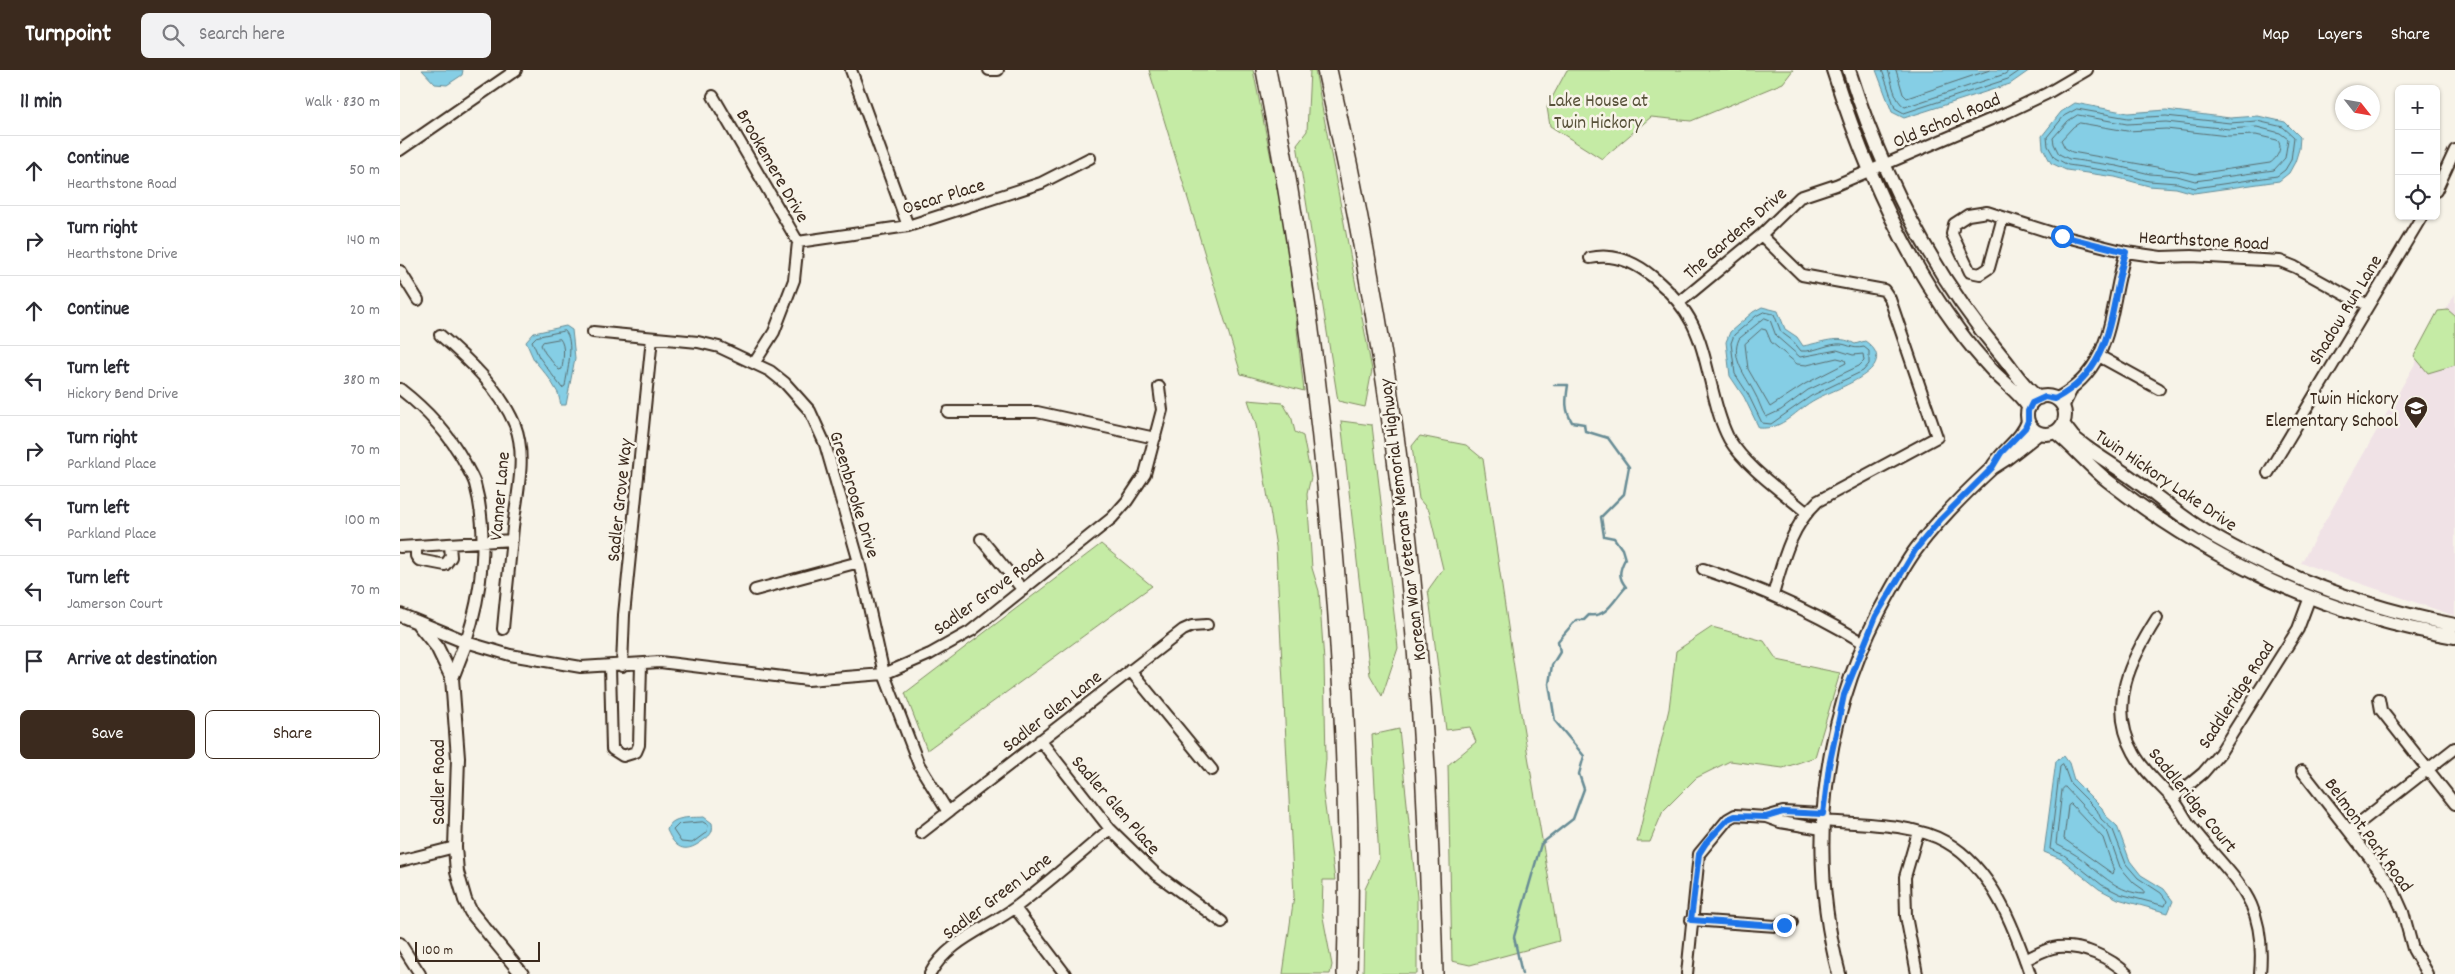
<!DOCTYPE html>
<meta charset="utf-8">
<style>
:root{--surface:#fff;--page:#f2f2f3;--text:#2b2b33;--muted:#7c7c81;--line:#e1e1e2;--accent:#3b2a1e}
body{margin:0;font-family:Dekko,sans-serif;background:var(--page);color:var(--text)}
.controls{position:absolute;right:15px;top:15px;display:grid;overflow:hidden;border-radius:8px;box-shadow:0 1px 4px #0004}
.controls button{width:45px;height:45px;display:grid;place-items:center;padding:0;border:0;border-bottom:1px solid var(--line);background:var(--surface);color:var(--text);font:25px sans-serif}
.compass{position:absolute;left:1935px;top:15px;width:45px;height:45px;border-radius:50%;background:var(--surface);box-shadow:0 1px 4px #0004;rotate:121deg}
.scale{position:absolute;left:15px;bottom:12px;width:125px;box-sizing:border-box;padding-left:5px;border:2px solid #3b2a1e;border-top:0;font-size:14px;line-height:18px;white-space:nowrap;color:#3b2a1e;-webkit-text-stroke:4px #f7f3e8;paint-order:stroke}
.stop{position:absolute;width:15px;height:15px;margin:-11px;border:4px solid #1a73e8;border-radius:50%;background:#fff}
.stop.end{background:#1a73e8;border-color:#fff;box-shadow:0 1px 5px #0008}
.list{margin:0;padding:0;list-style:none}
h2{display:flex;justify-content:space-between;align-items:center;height:65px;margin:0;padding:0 20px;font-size:21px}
h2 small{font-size:16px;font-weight:400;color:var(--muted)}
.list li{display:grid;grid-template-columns:32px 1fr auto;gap:15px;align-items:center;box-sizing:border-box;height:70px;padding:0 20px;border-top:1px solid var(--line)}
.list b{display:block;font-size:19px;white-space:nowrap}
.list p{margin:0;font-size:16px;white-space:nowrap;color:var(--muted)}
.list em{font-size:16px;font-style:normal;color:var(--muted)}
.actions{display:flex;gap:10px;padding:15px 20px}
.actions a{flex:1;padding:11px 0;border:1px solid var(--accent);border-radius:8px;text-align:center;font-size:18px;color:var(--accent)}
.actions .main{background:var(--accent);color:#fff}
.icon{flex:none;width:28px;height:28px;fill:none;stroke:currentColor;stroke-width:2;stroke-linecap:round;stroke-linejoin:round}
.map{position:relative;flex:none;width:2055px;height:904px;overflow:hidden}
header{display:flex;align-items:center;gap:30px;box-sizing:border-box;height:70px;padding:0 25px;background:var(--accent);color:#fff}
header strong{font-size:24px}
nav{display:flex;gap:28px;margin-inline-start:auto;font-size:18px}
.search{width:350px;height:45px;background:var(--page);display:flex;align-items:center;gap:12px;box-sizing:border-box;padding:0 18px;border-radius:8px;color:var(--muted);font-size:19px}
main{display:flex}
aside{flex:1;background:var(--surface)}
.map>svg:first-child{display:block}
.built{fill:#f0e2e6}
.green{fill:#c5eba5;stroke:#808a62}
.water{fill:#85cee5;stroke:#678c95}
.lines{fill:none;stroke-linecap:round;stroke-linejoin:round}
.shore{stroke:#596c6e;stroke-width:1}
.stream{stroke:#678c95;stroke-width:2.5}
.minor-casing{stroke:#3b2a1e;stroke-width:14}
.tertiary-casing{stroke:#3b2a1e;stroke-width:16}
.motorway-casing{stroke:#3b2a1e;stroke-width:22}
.minor{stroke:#f7f3e8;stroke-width:10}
.tertiary{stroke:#f7f3e8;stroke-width:12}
.motorway{stroke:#f7f3e8;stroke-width:19}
.route{stroke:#1a73e8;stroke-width:6}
.labels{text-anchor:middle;stroke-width:5;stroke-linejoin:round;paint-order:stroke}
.park-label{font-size:19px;fill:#575139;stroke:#f7f3e8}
.street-label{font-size:19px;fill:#3b2a1e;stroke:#f7f3e8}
.poi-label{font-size:19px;fill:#3b2a1e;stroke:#f7f3e8;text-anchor:end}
</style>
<header>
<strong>Turnpoint</strong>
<div class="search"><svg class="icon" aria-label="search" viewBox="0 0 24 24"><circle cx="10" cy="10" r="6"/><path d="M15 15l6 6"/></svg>Search here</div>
<nav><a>Map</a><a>Layers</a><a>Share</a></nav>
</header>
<main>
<aside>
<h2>11 min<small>Walk · 830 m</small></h2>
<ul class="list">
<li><svg class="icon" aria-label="ahead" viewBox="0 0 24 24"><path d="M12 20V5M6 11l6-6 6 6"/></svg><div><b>Continue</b><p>Hearthstone Road</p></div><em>50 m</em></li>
<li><svg class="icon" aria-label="right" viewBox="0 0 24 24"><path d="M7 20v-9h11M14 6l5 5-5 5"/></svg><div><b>Turn right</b><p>Hearthstone Drive</p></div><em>140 m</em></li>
<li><svg class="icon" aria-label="ahead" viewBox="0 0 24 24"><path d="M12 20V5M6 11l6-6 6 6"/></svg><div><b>Continue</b></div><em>20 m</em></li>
<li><svg class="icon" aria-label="left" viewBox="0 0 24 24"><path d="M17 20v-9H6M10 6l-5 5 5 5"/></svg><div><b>Turn left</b><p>Hickory Bend Drive</p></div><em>380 m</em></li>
<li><svg class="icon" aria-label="right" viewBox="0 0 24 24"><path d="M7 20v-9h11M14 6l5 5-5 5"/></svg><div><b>Turn right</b><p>Parkland Place</p></div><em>70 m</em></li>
<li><svg class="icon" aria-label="left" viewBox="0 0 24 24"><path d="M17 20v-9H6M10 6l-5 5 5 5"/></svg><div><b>Turn left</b><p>Parkland Place</p></div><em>100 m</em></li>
<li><svg class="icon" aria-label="left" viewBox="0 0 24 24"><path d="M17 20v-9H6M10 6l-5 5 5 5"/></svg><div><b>Turn left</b><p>Jamerson Court</p></div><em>70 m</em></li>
<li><svg class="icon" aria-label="arrive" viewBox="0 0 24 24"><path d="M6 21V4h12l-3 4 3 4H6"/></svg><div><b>Arrive at destination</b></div></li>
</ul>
<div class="actions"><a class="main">Save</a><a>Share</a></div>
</aside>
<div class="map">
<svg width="2055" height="904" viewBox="0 0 2055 904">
<rect width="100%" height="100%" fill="#f7f3e8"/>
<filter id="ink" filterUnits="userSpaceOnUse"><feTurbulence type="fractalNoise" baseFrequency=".02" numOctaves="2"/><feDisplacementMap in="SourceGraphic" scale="10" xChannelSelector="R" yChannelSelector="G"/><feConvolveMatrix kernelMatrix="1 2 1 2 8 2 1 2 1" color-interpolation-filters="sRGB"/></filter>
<g filter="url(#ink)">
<path class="built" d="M 2055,224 L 2055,546 L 1901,493 Z"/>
<path class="green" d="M 749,0 L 853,0 L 886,161 L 904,321 L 841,304 Z
M 910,0 L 915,0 L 972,300 L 965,337 L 938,331 L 897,74 L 907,61 Z
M 1167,0 L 1393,0 L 1383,13 L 1291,51 L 1251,47 L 1202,89 L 1150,56 L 1147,37 Z
M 2048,240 L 2055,246 L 2055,295 L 2028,303 L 2014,286 L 2038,241 Z
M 848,330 L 883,333 L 892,349 L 895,362 L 903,366 L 911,407 L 907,424 L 912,498 L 919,521 L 924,591 L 926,689 L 923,722 L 935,810 L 923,810 L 922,842 L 932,895 L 930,904 L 883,904 L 894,826 L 876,477 L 856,355 Z
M 941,351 L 972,355 L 998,578 L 982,626 L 970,605 Z
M 1020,366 L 1066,375 L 1083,389 L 1121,644 L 1159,871 L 1070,895 L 1052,891 L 1048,695 L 1076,672 L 1070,657 L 1046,660 L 1028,520 L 1043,499 L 1029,441 L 1019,429 L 1012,376 Z
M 701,474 L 752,516 L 527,680 L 505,623 Z
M 1312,557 L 1364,571 L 1377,590 L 1440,603 L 1415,687 L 1383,698 L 1330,691 L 1296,708 L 1263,741 L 1250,772 L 1237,772 L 1269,639 L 1276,581 Z
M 999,659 L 1017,827 L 1017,904 L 963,904 L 965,819 L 979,789 L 972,665 Z"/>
<path class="water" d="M 22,0 L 63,0 L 62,5 L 47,15 L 35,14 Z
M 1476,0 L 1630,0 L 1610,14 L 1504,48 L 1492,42 Z
M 1675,33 L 1728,43 L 1766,40 L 1830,48 L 1858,46 L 1885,52 L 1900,67 L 1899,79 L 1895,92 L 1889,103 L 1879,111 L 1794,123 L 1776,118 L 1749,116 L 1715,107 L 1666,100 L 1651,93 L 1643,78 L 1642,66 L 1661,42 Z
M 1362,237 L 1378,241 L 1385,259 L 1397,267 L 1403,276 C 1421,273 1438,264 1455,274 L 1465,271 C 1504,298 1434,319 1416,329 C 1395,340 1384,360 1359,358 L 1344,327 L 1330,306 L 1326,272 L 1330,262 L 1353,242 Z
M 166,256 L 172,260 L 175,288 L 166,335 L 161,335 L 158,323 L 149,308 L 134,290 L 126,272 L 134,263 Z
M 1664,686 L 1669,693 L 1674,710 L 1702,738 L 1705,745 L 1717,756 L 1730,791 L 1741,805 L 1764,819 L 1773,831 L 1768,843 L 1718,829 L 1699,819 L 1661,789 L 1644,782 L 1656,691 Z
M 304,747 L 312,753 C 314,764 309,766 301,772 C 284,784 275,778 267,760 C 271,745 292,748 304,747 Z"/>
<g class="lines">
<path class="shore" d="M 1482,0 L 1495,38 L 1504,43 L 1608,9 L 1621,0
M 1488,0 C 1492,11 1494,31 1505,37 L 1605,4 L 1610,0
M 1496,0 L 1503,24 L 1507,28 L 1590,0
M 1677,39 L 1728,48 L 1766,46 L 1830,53 L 1857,51 L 1883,57 L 1894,67 L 1891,90 L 1885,100 L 1877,106 L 1795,118 L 1777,113 L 1749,111 L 1716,102 L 1668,95 L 1655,88 L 1648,76 L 1647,67 L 1664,46 Z
M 1678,45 L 1727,54 L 1766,52 L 1829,59 L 1857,57 L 1880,63 L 1888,69 L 1885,88 L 1874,100 L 1795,111 L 1777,106 L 1750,104 L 1717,96 L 1669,89 L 1659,84 L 1654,74 L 1653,68 L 1668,51 Z
M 1680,53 L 1727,61 L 1766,59 L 1828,66 L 1856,65 L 1877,70 C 1884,76 1877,89 1870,93 L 1796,104 L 1672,82 L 1665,78 L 1661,70 L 1673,57 Z
M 1364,242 L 1374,244 L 1381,262 L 1393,271 L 1401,281 C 1414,282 1425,275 1437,274 C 1448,273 1451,280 1464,277 L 1469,281 L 1469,294 L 1463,301 L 1411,326 L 1371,354 L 1362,353 L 1348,324 L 1335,304 L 1331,273 L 1334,265 L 1356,246 Z
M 1365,248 L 1370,250 L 1376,266 L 1400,287 L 1437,280 L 1453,285 L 1463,284 L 1464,291 L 1459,296 L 1408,320 L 1381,340 L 1366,347 C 1361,340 1359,330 1354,322 C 1346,306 1330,288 1339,269 Z
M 1362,259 L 1366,260 L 1371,272 L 1397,294 L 1407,295 L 1437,288 L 1445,290 L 1446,293 L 1405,314 L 1370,337 L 1348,299 L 1345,274 Z
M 165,261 C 175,271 167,303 165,316 L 162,318 L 139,287 L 132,271 L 136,267 Z
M 160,269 C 166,276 163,290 162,299 L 159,300 L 145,283 L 141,275 L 143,272 Z
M 1663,694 L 1670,713 L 1697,740 L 1701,749 L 1713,760 L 1726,794 L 1738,808 L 1761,823 L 1767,831 L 1765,836 L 1720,824 L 1702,815 L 1664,785 L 1650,779 L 1660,696 Z
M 1665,717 L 1708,763 L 1720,797 L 1734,813 L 1744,820 L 1744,824 C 1719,823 1702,805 1683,790 C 1675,784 1666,779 1656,774 L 1662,720 Z
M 1671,734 L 1703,768 L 1714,801 L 1713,804 L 1664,769 L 1668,736 Z
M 303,752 L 308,755 L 307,762 L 292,773 L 281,772 L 273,760 L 279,754 Z"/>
<path class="stream" d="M 1122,904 L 1114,867 L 1141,774 L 1173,749 L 1184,719 L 1179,704 L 1184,686 L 1155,651 L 1149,614 L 1152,595 L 1160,582 L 1158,571 L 1176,550 L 1184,550 L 1189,545 C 1207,548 1214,529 1226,517 C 1218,507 1219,501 1225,489 L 1222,479 L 1214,468 L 1204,466 L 1201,447 L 1224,424 L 1229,397 L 1208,368 L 1185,361 L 1184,354 L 1172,352 C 1164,339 1166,329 1168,315 L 1154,315"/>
<g class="minor-casing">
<path id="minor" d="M 451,0 L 508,156
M 589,0 L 598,0
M 313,26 L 398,172 L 394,210 L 374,262 L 355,292
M 0,80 L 116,0
M 2036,121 L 2055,80
M 1603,147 L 1589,198 L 1580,204 L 1570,202 L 1552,164 L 1554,154 L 1568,145 L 1587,142 L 1662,166 L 1726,182 L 1761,187 L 1792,186 L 1880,191 L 1895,197 L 1951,228 L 1967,234
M 1361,165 L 1402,205 L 1484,220 L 1490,229 L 1537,367 L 1418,431 C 1391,456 1383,490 1373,525
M 398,172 L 508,156 L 641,113 L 690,88
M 1190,188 C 1214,183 1235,192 1253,207 C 1297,244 1300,269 1313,322 C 1317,338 1321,354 1329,369 C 1347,398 1380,420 1406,442
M 0,201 L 18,230
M 1280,232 L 1361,165 L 1400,127 L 1436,115 L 1608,42 L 1646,24 L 1687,0
M 193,262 L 298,272 L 319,277 L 370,301 L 385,313 L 410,341 L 425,374 L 459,492 L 484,604 L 519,695 L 548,742
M 40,265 C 69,290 100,319 115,355 C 127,386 117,424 113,457 C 110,491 106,525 103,559
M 1699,286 L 1759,319
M 0,319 C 27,340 48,362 65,393 C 68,400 73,407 75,414 C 89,464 82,523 66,572 L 110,585 L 181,597 L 260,592 L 408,610 L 484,604 L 530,584 L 571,561 L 712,448 L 727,431 L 745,404 L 762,340 L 759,317
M 1655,329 C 1717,297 1708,238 1726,182
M 1663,337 L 1671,321
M 548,342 L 637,342 L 755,368
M 1868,403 L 2022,146
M 581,469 L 623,520
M 0,477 L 112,470
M 16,477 L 16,486 L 19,490 L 45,495 L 51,487 L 50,475
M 1303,499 C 1360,518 1413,542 1464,573
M 355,520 L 459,492
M 1757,548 C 1731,589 1707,635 1734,683 C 1743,700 1758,713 1771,727 C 1779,735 1783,746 1790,755 C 1832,810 1867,825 1860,904
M 210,596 L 212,679 L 223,686 L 236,682 L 239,675 L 241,594
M 222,596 L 224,545 L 252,268
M 730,600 L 812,700
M 1979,629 L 1981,640 L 2055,734
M 640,670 L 710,759 L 756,804 L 822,852
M 1902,701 L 1991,815 L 2003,842 L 2013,879 L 2027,904
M 1773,728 L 1803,703 L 1820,683 L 1898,559 L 1910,527
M 1423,751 C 1460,754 1513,753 1546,772 C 1592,798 1614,857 1630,904
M 1422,759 L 1380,752 L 1366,747 L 1383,742 L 1423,744
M 1949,761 L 2055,678
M 521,763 L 783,560 L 792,556 L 807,555
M 0,791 L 55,777
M 615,838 L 665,904
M 1291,850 L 1376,856 L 1392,852
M 0,873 L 20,904
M 1625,890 C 1636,885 1646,878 1658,877 C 1682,875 1710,887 1727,904
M 530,904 C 547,871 588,858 616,837 C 649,812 679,785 710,759
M 1287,904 L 1299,784 L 1328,749 L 1335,745 L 1366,747
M 1517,904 L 1506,846 L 1505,807 L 1518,762"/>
</g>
<g class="tertiary-casing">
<path id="tertiary" d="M 1433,0 C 1462,91 1501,182 1558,259 C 1568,273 1580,287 1592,300 C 1604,313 1619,322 1629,338
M 1449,0 C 1482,104 1531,202 1602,286 C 1614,300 1623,317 1639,328
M1627 345a19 19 0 1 1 38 0a19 19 0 1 1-38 0Z
M 1628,351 C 1623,369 1601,381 1592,398 L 1606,389 L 1639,363
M 1663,354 L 1673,367 L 1686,377 C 1701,388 1718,398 1733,409 C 1760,428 1785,450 1813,466 C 1887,509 1972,539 2055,555
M 1655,362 C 1674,377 1689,396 1708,411 C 1809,491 1928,546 2055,567
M 0,545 L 66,572 L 52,608 L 58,688 L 55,777 L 57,802 L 65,830 L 71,842 L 122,904
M 19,555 L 37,577 L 52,608
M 1439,904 C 1405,775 1424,636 1491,520 C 1499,506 1507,491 1517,478 C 1539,449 1565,423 1592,398"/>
</g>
<g class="motorway-casing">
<path id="motorway" d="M 866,0 C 894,140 914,282 928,425 C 943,584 952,744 947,904
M 927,0 C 970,190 1002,385 1017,579 C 1026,687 1030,795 1033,904"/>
</g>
<use href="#minor" class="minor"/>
<use href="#tertiary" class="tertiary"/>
<use href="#motorway" class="motorway"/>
</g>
</g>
<g class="lines" filter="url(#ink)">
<path class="route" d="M 1384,855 L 1376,856 L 1291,850 L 1299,784 L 1306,773 L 1328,749 L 1335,746 L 1366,747 L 1383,742 L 1423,744 L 1429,696 L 1444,625 L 1476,546 L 1516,479 L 1540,450 L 1592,398 L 1601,383 L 1625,358 L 1628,351 L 1628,341 L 1632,333 L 1645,327 L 1655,329 C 1717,296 1708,239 1726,182 L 1662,166"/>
</g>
<defs>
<g id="school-pin" transform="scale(1.25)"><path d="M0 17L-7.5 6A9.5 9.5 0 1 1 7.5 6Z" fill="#3b2a1e" stroke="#f7f3e8"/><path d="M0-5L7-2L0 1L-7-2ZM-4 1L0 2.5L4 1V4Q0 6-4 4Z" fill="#fff"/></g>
</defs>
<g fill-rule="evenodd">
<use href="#school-pin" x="2016" y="338"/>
</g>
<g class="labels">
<g class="park-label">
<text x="1198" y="36">Lake House at<tspan x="1198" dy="22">Twin Hickory</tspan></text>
</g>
<g class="street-label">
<text transform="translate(1546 49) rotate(-23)" y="7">Old School Road</text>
<text transform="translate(374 95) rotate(60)" y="7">Brookemere Drive</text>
<text transform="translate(543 125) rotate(-17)" y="7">Oscar Place</text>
<text transform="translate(1334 162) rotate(-41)" y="7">The Gardens Drive</text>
<text transform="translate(1804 169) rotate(3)" y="7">Hearthstone Road</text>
<text transform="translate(1944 239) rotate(-59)" y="7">Shadow Run Lane</text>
<text transform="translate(1767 409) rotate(34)" y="7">Twin Hickory Lake Drive</text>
<text transform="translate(456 424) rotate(73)" y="7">Greenbrooke Drive</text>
<text transform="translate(98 426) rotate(-85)" y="7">Vanner Lane</text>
<text transform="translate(218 430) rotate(-84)" y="7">Sadler Grove Way</text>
<text transform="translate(1001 450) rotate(-97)" y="7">Korean War Veterans Memorial Highway</text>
<text transform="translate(588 521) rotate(-36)" y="7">Sadler Grove Road</text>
<text transform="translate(1835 624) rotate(-57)" y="7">Saddleridge Road</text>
<text transform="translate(651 640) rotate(-38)" y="7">Sadler Glen Lane</text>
<text transform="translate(37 712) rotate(-90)" y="7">Sadler Road</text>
<text transform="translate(1794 729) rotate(51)" y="7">Saddleridge Court</text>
<text transform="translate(717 734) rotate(49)" y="7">Sadler Glen Place</text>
<text transform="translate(1970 764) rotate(54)" y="7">Belmont Park Road</text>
<text transform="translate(596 825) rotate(-37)" y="7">Sadler Green Lane</text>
</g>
<g class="poi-label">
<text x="1998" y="334">Twin Hickory<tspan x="1998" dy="22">Elementary School</tspan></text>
</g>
</g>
</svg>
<div class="controls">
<button>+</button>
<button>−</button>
<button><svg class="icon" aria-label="locate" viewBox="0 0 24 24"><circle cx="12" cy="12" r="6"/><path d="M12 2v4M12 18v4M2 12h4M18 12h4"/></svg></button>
</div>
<svg class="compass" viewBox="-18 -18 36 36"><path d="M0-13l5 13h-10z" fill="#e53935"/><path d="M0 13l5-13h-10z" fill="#7c7c81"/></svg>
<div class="scale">100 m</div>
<div class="stop" style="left:1662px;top:166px"></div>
<div class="stop end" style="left:1384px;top:855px"></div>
</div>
</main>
